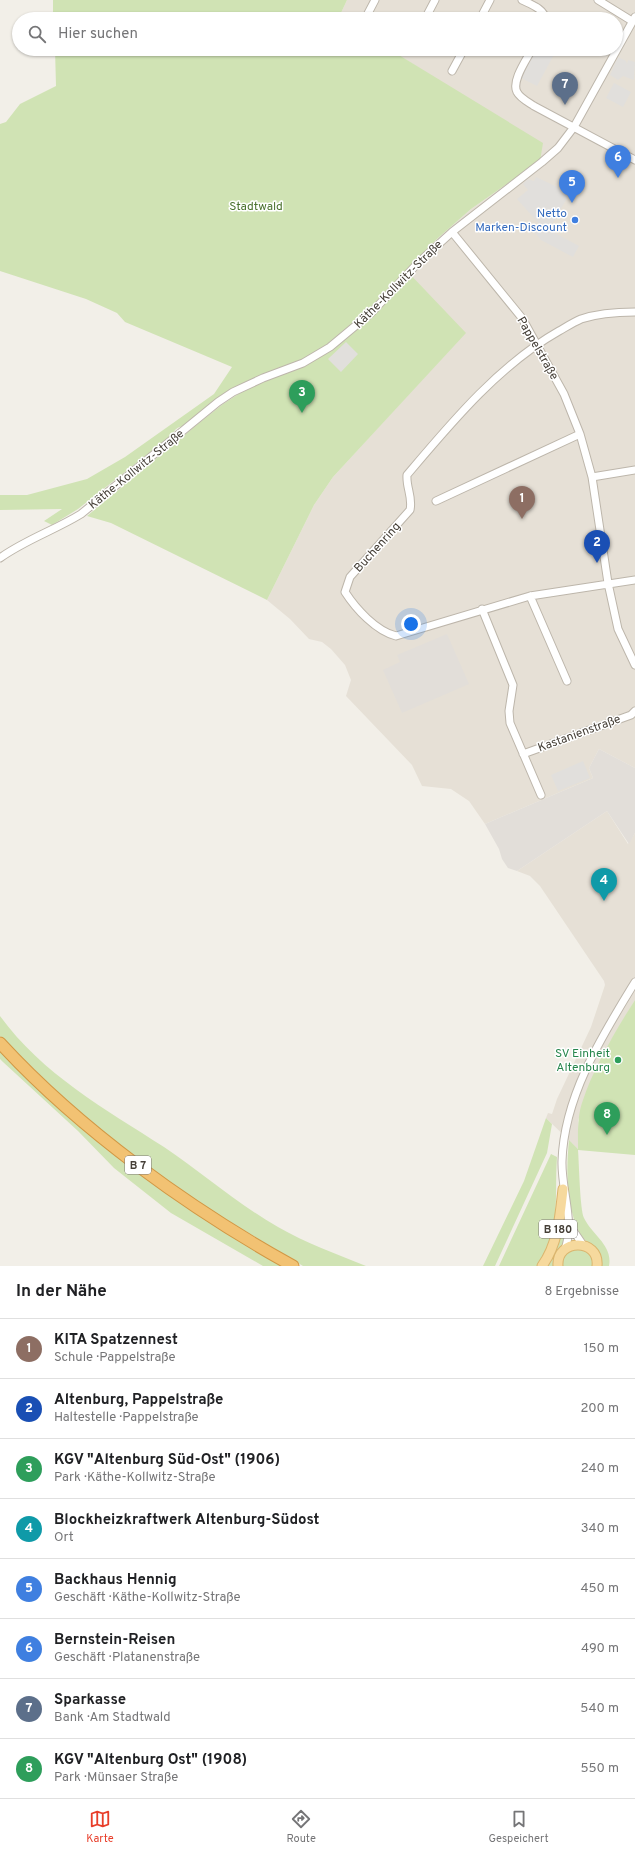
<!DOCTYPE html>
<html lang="de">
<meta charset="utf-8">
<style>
:root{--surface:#fff;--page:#f2f2f2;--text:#202124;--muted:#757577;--line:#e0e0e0;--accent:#e83d29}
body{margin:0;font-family:Overpass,sans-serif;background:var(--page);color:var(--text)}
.you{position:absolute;left:411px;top:624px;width:14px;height:14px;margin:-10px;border:3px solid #fff;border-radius:50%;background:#1a73e8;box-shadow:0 0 0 6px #1a73e833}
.badge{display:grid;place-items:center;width:26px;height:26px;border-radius:50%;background:var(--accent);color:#fff;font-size:13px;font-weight:700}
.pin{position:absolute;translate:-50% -33px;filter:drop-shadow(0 1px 2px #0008)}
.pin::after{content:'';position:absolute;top:21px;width:14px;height:12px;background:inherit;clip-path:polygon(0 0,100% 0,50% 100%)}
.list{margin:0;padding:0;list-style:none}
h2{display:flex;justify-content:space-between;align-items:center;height:52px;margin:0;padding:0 16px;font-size:17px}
h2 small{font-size:13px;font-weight:400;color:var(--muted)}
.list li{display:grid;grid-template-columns:26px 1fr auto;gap:12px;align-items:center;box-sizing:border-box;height:60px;padding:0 16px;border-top:1px solid var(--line)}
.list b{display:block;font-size:15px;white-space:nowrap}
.list p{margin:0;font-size:13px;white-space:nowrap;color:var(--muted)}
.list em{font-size:13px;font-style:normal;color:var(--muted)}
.icon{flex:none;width:22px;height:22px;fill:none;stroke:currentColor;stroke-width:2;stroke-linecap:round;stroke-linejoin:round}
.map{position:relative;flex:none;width:635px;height:1266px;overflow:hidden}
.search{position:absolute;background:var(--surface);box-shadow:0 1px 3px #0004;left:12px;right:12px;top:12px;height:44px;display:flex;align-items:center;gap:10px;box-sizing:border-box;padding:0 14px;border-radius:22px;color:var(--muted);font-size:15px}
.sheet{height:532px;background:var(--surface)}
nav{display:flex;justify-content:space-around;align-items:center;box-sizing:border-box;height:56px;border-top:1px solid var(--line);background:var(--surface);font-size:11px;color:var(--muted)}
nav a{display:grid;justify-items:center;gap:2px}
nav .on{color:var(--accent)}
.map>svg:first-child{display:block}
.residential{fill:#e6e0d6}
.industrial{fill:#e2ded9}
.green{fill:#d0e3b4}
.parking{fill:#e1dfdc}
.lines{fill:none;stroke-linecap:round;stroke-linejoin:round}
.minor-casing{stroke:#bdb6ab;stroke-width:9}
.major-casing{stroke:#dab56e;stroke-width:11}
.highway-casing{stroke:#d19744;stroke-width:13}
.minor{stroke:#fff;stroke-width:7}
.major{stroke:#f6d99d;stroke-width:9}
.highway{stroke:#f2c273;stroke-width:11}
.shop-dot{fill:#3f7fe0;stroke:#fff;stroke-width:1.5}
.leisure-dot{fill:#2e9e5b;stroke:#fff;stroke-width:1.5}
.labels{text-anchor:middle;stroke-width:3;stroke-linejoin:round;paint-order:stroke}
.shield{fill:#fff;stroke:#7d7973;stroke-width:1}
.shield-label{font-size:11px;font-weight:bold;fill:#453f37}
.park-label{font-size:12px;fill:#4b722f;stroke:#fff}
.shop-label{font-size:12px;fill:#366cbe;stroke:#fff;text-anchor:end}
.street-label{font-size:12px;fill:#453f37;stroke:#fff}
.leisure-label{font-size:12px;fill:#27864d;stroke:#fff;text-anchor:end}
</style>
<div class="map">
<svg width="635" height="1266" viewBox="0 0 635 1266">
<rect width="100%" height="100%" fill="#f2efe8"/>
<path class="residential" d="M 347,0 L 635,0 L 635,768 L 599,749 L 589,768 L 593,778 L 485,824 L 469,801 L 451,789 L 422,786 L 412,765 L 346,696 L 351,680 L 345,665 L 331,649 L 322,642 L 309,639 L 290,619 L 267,600 L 314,505 L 333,477 L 465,333 L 406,271 L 438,238 L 471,209 L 540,161 L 483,108 L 389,49 L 616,49 L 616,19 L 348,19 L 341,13 Z
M 607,811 L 628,844 L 635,833 L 635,1000 L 610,1042 L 578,1120 L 578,1149 L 546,1118 L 548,1113 L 552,1114 L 557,1099 L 591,1027 L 605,985 L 604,981 L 540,886 L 530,876 L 517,871 Z"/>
<path class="industrial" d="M 447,634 L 469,684 L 402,713 L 383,670 L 400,662 L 397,655 Z
M 599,749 L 635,768 L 635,833 L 629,844 L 607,811 L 517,871 L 508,868 L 502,859 L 499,849 L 485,824 L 593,778 L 589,768 Z"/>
<path class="green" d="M 53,0 L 347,0 L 341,13 L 348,19 L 53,19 Z
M 55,49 L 389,49 L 543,143 L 540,161 L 471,209 L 438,238 L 406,270 L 466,333 L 333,477 L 314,505 L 267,600 L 111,523 L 87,516 L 199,423 L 223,404 L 254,384 L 257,378 L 184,426 C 177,427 175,429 172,435 L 78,509 L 52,525 L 44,521 L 62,509 L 0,510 L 0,495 L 27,495 L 87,479 L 125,457 L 214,394 L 232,367 L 125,322 L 117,313 L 86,299 L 0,271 L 0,124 L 6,122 L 20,104 L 56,86 Z
M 635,1000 L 635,1155 L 578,1150 C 579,1162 580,1210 584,1218 C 592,1235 613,1245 609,1266 L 602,1266 C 604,1245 585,1246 579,1232 C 566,1205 566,1170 569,1140 L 578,1149 C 578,1133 577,1116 583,1100 C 593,1069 617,1028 635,1000 Z
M 0,1016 C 42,1074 105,1109 164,1147 C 202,1173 238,1204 278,1227 C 306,1243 336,1254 366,1266 L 303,1266 L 201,1204 L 133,1156 L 68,1102 L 0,1036 Z
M 0,1051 L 196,1213 L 282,1266 L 263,1266 L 171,1213 L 114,1168 L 78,1131 L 3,1062 L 0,1059 Z
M 546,1118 L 552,1124 L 547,1153 L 495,1266 L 483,1266 L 524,1181 Z
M 551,1154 L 557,1157 C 554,1201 562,1226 537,1266 L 499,1266 Z
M 563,1219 L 565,1219 L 566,1240 L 553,1266 L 546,1266 Z
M 584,1249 L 592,1257 L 594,1266 L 562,1266 L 562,1259 L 569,1250 Z"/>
<path class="parking" d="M 536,49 L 557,49 L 537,86 L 521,78 Z
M 618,57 L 626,61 L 627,64 L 628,60 L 635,62 L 634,80 L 623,76 L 618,80 L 610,75 Z
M 614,83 L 631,92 L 623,107 L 606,98 Z
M 536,177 L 570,193 L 552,224 L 554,226 L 551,231 L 579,246 L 573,257 L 541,240 L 534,232 L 541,226 L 517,199 L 528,190 L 523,184 L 528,179 L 534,181 Z
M 346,342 L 358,354 L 341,372 L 328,359 Z
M 583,761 L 590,778 L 558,791 L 551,775 Z"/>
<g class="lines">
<g class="minor-casing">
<path id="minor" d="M 522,0 C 530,4 545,9 545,19
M 598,0 L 632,21
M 365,19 L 375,0
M 425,19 L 435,0
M 480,19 L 490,0
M 532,49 C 527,59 511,81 517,92 C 520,98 528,102 534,106 L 635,160
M 452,71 L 464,49
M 452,232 L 522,318 L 564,394 L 580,434 L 592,477 L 608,583 L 618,629 L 635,665
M 635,312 C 616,312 599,313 581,319 C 574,322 566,327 559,331 C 499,365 451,423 407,475 C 406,488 413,497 410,510 L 350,577 L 345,592 C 356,609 376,631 396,636 L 530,596 L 635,580
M 592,477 L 635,470
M 436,501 L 580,434
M 0,558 C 25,540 55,530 81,514 L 218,402 L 233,392 L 263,378 L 303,363 L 330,347 L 372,312 L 418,263 L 452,232 L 542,162 L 558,148 L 574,127 L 635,17
M 530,596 L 567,681
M 482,609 L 513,685 L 509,711 L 510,723 L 541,795
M 523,754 L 631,715 L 635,711
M 570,1226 L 583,1245
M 565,1249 C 575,1223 561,1189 562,1161 C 564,1096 602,1036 635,982"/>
</g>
<g class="major-casing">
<path id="major" d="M 542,1266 C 558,1244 560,1216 563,1189
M 558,1266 C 556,1238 600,1238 597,1266"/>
</g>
<g class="highway-casing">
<path id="highway" d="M 0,1043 C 80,1130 190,1209 293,1266"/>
</g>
<use href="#minor" class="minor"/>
<use href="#major" class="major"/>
<use href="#highway" class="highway"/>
</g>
<circle class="shop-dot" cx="575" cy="220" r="4"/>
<circle class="leisure-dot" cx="618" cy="1060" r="4"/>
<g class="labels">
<g class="shield">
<rect x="125" y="1156" width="26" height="18" rx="3"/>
<rect x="539" y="1220" width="38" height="18" rx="3"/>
</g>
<g class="shield-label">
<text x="138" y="1169">B 7</text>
<text x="558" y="1233">B 180</text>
</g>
<g class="park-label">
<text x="256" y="210">Stadtwald</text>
</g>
<g class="shop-label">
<text x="567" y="217">Netto<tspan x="567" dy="14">Marken-Discount</tspan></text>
</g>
<g class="street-label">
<text transform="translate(398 284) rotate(-45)" y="4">Käthe-Kollwitz-Straße</text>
<text transform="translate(538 348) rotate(60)" y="4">Pappelstraße</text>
<text transform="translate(136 469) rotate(-39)" y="4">Käthe-Kollwitz-Straße</text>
<text transform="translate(377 547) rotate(-48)" y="4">Buchenring</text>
<text transform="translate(579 733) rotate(-20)" y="4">Kastanienstraße</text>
</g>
<g class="leisure-label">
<text x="610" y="1057">SV Einheit<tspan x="610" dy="14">Altenburg</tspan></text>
</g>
</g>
</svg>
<div class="you"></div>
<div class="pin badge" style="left:522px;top:519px;background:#8d6e63">1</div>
<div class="pin badge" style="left:597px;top:563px;background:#1a4fb4">2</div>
<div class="pin badge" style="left:302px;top:413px;background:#2e9e5b">3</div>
<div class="pin badge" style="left:604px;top:901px;background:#0f9aa8">4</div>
<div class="pin badge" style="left:572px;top:203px;background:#3f7fe0">5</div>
<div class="pin badge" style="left:618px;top:178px;background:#3f7fe0">6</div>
<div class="pin badge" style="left:565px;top:105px;background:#5c6f8a">7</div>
<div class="pin badge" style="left:607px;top:1135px;background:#2e9e5b">8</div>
<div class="search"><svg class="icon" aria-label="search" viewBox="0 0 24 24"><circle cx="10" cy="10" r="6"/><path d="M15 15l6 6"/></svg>Hier suchen</div>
</div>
<section class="sheet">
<h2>In der Nähe<small>8 Ergebnisse</small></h2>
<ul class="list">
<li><span class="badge" style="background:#8d6e63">1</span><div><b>KITA Spatzennest</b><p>Schule · Pappelstraße</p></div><em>150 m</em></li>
<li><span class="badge" style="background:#1a4fb4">2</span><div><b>Altenburg, Pappelstraße</b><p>Haltestelle · Pappelstraße</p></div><em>200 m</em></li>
<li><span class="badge" style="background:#2e9e5b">3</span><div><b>KGV &quot;Altenburg Süd-Ost&quot; (1906)</b><p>Park · Käthe-Kollwitz-Straße</p></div><em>240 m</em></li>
<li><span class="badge" style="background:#0f9aa8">4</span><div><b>Blockheizkraftwerk Altenburg-Südost</b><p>Ort</p></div><em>340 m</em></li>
<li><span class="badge" style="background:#3f7fe0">5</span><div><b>Backhaus Hennig</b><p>Geschäft · Käthe-Kollwitz-Straße</p></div><em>450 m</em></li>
<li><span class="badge" style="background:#3f7fe0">6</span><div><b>Bernstein-Reisen</b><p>Geschäft · Platanenstraße</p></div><em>490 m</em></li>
<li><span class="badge" style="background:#5c6f8a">7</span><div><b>Sparkasse</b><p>Bank · Am Stadtwald</p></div><em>540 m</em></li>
<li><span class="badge" style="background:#2e9e5b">8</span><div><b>KGV &quot;Altenburg Ost&quot; (1908)</b><p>Park · Münsaer Straße</p></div><em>550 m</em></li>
</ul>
</section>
<nav>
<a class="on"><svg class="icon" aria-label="map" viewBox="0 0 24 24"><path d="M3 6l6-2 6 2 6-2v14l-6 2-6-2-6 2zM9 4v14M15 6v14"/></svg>Karte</a>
<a><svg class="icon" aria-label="directions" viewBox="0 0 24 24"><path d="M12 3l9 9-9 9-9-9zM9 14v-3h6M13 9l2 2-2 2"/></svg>Route</a>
<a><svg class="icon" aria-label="saved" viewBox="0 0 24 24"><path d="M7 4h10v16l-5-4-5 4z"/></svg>Gespeichert</a>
</nav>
